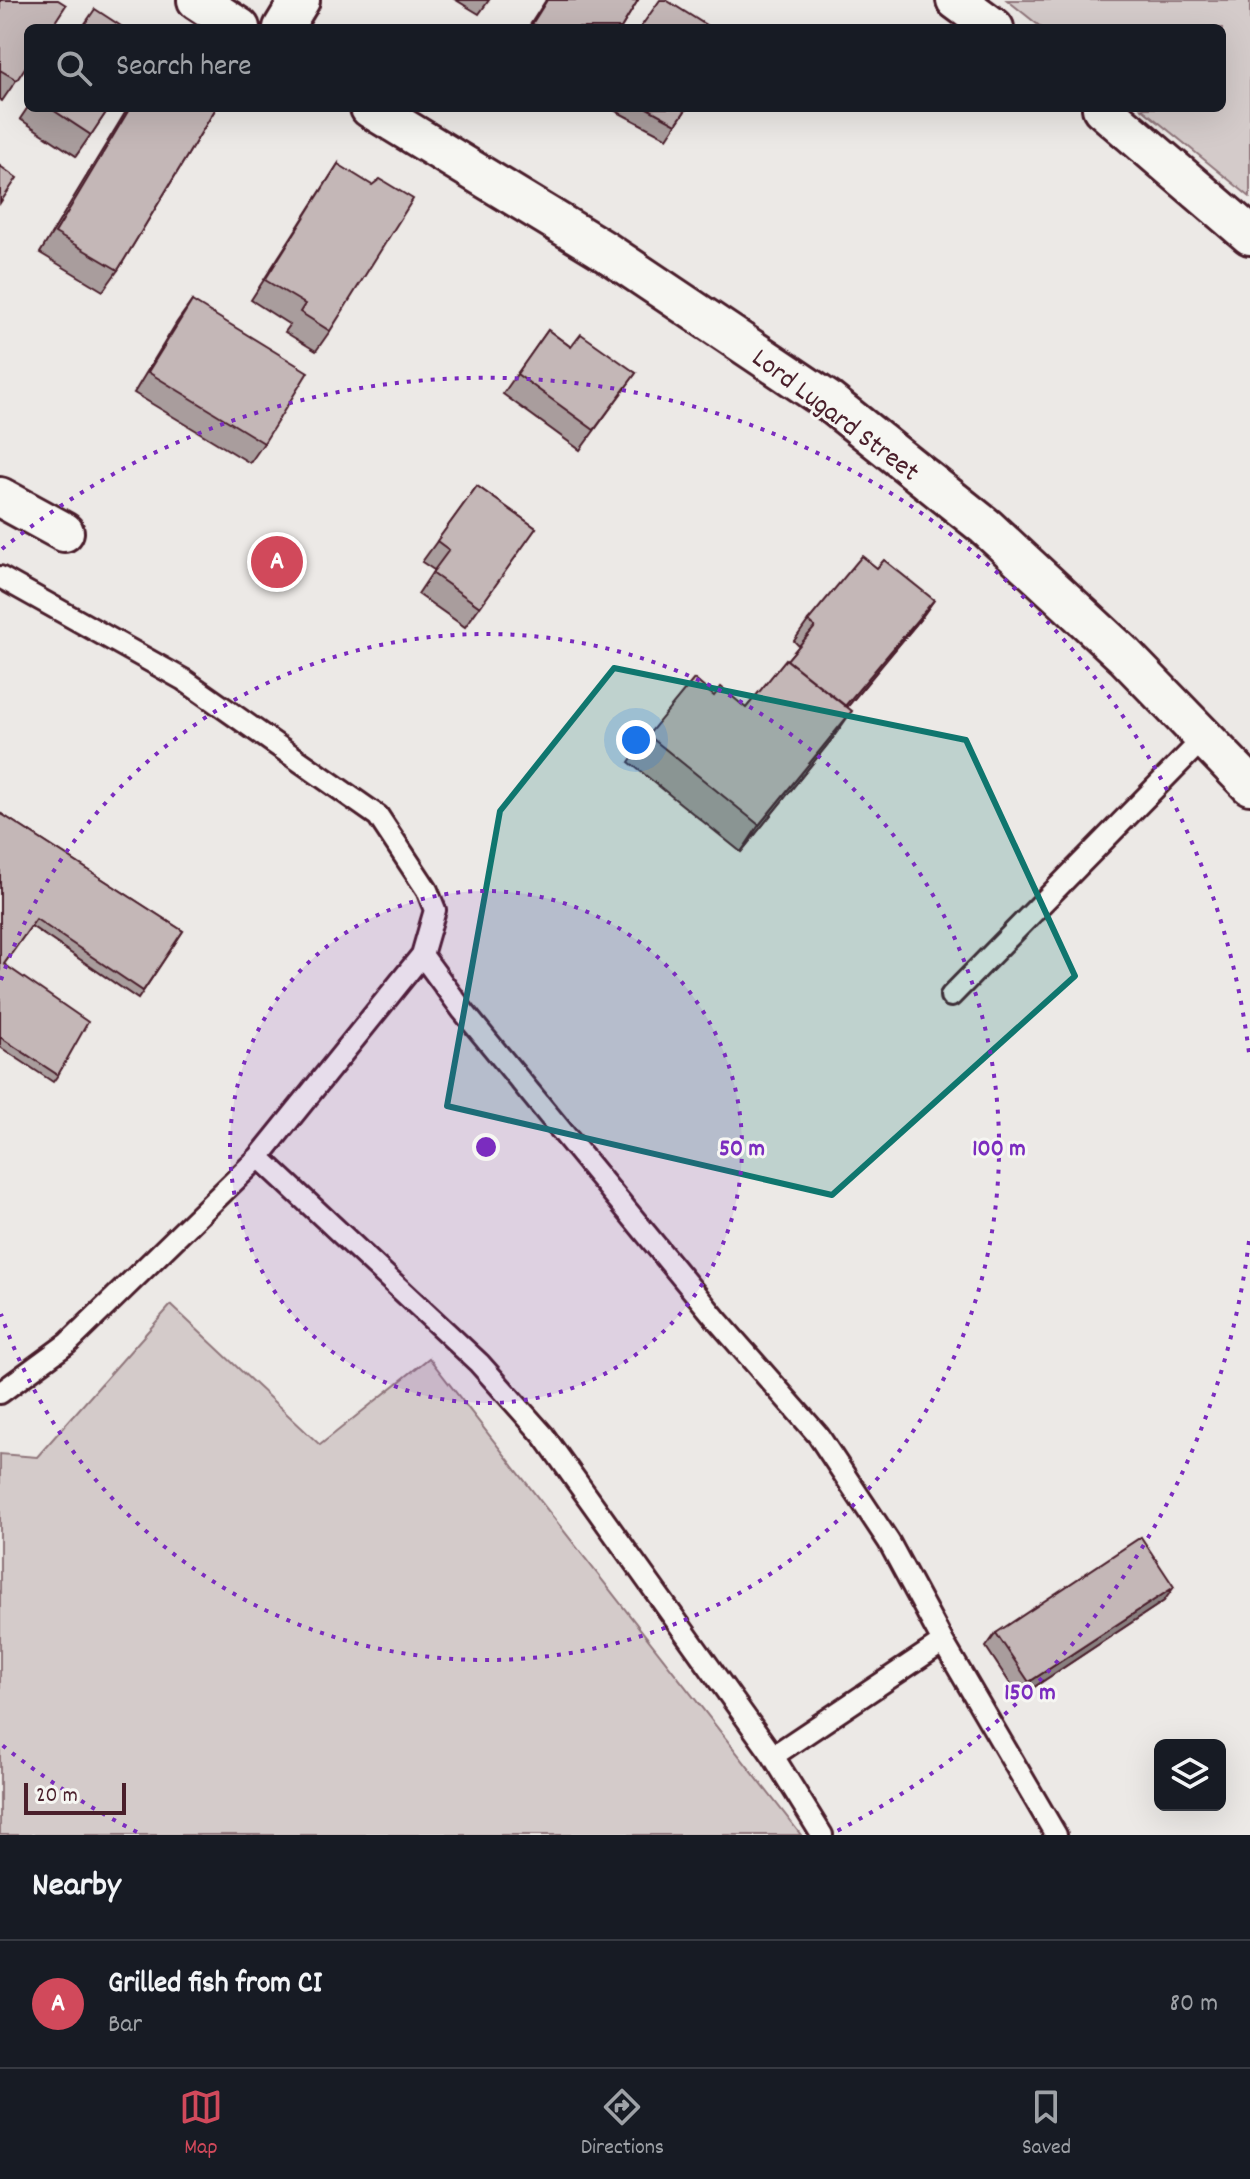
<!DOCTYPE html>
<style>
:root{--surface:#171b24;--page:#20242c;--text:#f1f3f6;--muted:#9ea1a6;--line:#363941;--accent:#d1495b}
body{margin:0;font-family:Dekko,sans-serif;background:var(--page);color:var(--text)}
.controls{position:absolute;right:24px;bottom:24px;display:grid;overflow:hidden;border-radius:12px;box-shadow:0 8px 32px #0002}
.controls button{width:72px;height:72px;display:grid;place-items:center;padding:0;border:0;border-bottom:2px solid var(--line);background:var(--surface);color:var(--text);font:40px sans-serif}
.scale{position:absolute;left:24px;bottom:20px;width:102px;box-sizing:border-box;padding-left:8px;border:4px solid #4a1f2b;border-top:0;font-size:22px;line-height:28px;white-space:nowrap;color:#4a1f2b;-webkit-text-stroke:6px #f6f6f2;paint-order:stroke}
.you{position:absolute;left:636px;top:740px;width:28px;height:28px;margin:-20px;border:6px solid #fff;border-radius:50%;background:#1a73e8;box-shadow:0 0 0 12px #1a73e833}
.badge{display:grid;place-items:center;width:52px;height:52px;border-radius:50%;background:var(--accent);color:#fff;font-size:26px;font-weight:700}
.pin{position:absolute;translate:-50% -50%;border:4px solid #fff;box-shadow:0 2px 8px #0006}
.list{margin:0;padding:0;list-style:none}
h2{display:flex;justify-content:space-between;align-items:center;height:104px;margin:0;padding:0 32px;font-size:34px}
h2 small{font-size:26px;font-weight:400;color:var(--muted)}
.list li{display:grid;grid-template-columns:52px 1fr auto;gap:24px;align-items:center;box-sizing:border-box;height:128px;padding:0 32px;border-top:2px solid var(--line)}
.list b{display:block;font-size:30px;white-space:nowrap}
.list p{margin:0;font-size:26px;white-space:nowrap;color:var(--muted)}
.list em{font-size:26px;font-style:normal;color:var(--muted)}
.icon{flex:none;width:44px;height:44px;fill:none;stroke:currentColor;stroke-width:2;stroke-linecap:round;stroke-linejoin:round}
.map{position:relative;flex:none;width:1250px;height:1835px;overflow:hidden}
.search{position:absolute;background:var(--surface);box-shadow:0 8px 32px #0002;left:24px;right:24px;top:24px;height:88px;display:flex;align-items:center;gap:20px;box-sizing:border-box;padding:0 28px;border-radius:12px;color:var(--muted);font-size:30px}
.sheet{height:232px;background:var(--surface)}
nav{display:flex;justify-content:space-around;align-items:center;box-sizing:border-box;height:112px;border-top:2px solid var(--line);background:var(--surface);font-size:22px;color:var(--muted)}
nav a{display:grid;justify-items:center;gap:4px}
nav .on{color:var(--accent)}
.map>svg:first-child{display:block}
.green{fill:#d4cbca;stroke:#8f757a;stroke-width:2}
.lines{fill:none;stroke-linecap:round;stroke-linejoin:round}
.service-casing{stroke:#4a1f2b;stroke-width:26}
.minor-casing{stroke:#4a1f2b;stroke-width:44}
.service{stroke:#f6f6f2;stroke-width:20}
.minor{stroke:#f6f6f2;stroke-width:38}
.wall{fill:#a99d9d;stroke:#4a1f2b;stroke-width:2}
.shaded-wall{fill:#898080;stroke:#4a1f2b;stroke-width:2}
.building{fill:#c4b7b7;stroke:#4a1f2b;stroke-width:2}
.marked{fill:#0f766e;fill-opacity:0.2;stroke:#0f766e;stroke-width:6;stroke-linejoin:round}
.ring{fill:none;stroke:#7b2cbf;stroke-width:4;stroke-dasharray:4 8}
.labels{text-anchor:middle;stroke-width:6;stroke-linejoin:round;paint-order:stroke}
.street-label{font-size:28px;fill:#4a1f2b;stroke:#f6f6f2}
.centre{fill:#7b2cbf;stroke:#f6f6f2;stroke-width:4}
.ring-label{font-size:24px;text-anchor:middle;font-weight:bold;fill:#7b2cbf;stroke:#f6f6f2;stroke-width:6;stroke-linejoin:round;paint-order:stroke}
</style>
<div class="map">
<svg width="1250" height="1835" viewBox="0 0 1250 1835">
<rect width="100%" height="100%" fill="#ece9e6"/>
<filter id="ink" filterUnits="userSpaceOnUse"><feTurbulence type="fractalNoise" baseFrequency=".0125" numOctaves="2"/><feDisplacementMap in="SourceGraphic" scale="16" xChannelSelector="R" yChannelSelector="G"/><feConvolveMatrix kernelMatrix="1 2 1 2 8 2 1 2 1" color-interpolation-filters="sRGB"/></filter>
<g filter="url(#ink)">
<path class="green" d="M 1007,0 L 1250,0 L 1250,197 L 1141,108 L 1222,108 L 1222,28 L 1042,28 Z
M 171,1305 L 320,1445 L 429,1358 L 801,1835 L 0,1835 L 0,1454 L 37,1457 Z"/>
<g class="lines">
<g class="service-casing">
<path id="service" d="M 0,577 L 184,680 L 378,816 L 427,890 L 435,910 L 422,955 L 259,1157 L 68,1343 L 0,1393
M 422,955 L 463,1011 L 717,1320 L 818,1435 L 889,1542 L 943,1642 L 773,1756
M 951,996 L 1204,738
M 259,1157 L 479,1363 L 544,1436 L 773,1756 L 822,1835
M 943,1642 L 1056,1835"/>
</g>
<g class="minor-casing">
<path id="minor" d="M 197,0 L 240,28
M 956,0 L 994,28
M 283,28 L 300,0
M 370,108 L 605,251 L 827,400 L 986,527 L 1125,656 L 1250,785
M 1102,108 L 1250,235
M 0,497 L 64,532"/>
</g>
<use href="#service" class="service"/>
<use href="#minor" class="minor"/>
</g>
<path class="wall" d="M 0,0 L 28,63 L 2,101 L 0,100 Z
M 456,0 L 489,0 L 479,14 Z
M 546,0 L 638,0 L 621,28 L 528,28 Z
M 28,107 L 28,108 L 109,108 L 76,156 L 20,119 Z
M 128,108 L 216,108 L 118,270 L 103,291 L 40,253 Z
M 610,108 L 687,108 L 667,138 Z
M 338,164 L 330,331 L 316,351 L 285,332 L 290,325 L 251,300 Z
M 192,301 L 264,443 L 250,463 L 134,393 L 177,322 Z
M 548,330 L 571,347 L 636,373 L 580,450 L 503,394 Z
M 477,486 L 536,528 L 465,627 L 418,594 L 434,570 L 422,562 Z
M 877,568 L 934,600 L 919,621 L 847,707 L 833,738 L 741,852 L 629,762 L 648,735 L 714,696 L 746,708 L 799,646 L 794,641 L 808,621 Z
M 0,813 L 183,931 L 138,999 L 31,926 L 4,964 L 58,1075 L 53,1082 L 0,1047 Z
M 1164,1601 L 1019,1697 L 986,1647 L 996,1633 Z"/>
<path class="shaded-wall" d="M 934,600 L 919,621 L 829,729 L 843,708 Z
M 852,711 L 833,738 L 741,852 L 759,825 Z
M 1174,1587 L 1164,1601 L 1019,1697 L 1029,1682 Z"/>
<path class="building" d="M 0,0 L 58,0 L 66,5 L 51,28 L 28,28 L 28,63 L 17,80 L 0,70 Z
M 547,0 L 638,0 L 621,28 L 541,28 L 532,24 Z
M 660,0 L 666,0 L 709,27 L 708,28 L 640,28 Z
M 95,9 L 124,28 L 82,28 Z
M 50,108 L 109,108 L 91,135 Z
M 130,108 L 216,108 L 118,270 L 55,233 Z
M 647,108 L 687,108 L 676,124 Z
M 338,164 L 372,185 L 380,179 L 413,199 L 330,331 L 300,312 L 305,304 L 265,280 Z
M 0,166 L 17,178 L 0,203 Z
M 192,301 L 308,372 L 264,443 L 148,372 Z
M 548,330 L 571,347 L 581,334 L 636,373 L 594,430 L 517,374 Z
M 477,486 L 536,528 L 480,607 L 432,573 L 449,550 L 437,541 Z
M 862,556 L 877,568 L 884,560 L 934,600 L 845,706 L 787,660 L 815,627 L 808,621 Z
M 786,659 L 852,711 L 759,825 L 648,735 L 694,679 L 714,696 L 721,687 L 746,708 Z
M 0,813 L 183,931 L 143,991 L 36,919 L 4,964 L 88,1022 L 58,1075 L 0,1037 Z
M 1141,1537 L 1174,1587 L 1029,1682 L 996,1633 Z"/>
</g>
<path class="marked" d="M 614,668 L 966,740 L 1075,976 L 832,1195 L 447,1106 L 500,811 Z"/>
<circle cx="486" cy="1147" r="256" fill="#7b2cbf" fill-opacity=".12"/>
<g class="ring">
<circle cx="486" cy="1147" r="256"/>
<path d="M1 980A513 513 0 1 1 1 1314"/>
<path d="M1249 1241A769 769 0 0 1 835 1832M137 1832A769 769 0 0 1 2 1745M2 549A769 769 0 0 1 1249 1053"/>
</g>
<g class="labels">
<g class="street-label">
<text transform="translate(837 413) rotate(37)" y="10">Lord Lugard Street</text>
</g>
</g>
<circle cx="486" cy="1147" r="12" class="centre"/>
<g class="ring-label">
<text x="742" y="1155">50 m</text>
<text x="999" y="1155">100 m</text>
<text x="1030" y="1699">150 m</text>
</g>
</svg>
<div class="controls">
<button><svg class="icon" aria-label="layers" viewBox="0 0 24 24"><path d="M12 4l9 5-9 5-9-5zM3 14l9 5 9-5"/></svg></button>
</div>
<div class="scale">20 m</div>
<div class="you"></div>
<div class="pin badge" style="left:277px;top:562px">A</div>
<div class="search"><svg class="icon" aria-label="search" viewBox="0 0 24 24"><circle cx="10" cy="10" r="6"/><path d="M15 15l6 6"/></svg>Search here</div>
</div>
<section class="sheet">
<h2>Nearby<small></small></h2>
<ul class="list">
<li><span class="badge">A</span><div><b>Grilled fish from CI</b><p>Bar</p></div><em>80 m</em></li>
</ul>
</section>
<nav>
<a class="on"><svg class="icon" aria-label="map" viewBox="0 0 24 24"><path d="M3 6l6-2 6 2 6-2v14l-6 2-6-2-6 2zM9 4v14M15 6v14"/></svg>Map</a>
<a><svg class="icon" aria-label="directions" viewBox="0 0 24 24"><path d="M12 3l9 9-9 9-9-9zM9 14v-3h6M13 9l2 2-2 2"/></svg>Directions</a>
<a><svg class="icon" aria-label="saved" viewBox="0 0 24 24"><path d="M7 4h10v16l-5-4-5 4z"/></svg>Saved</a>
</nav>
